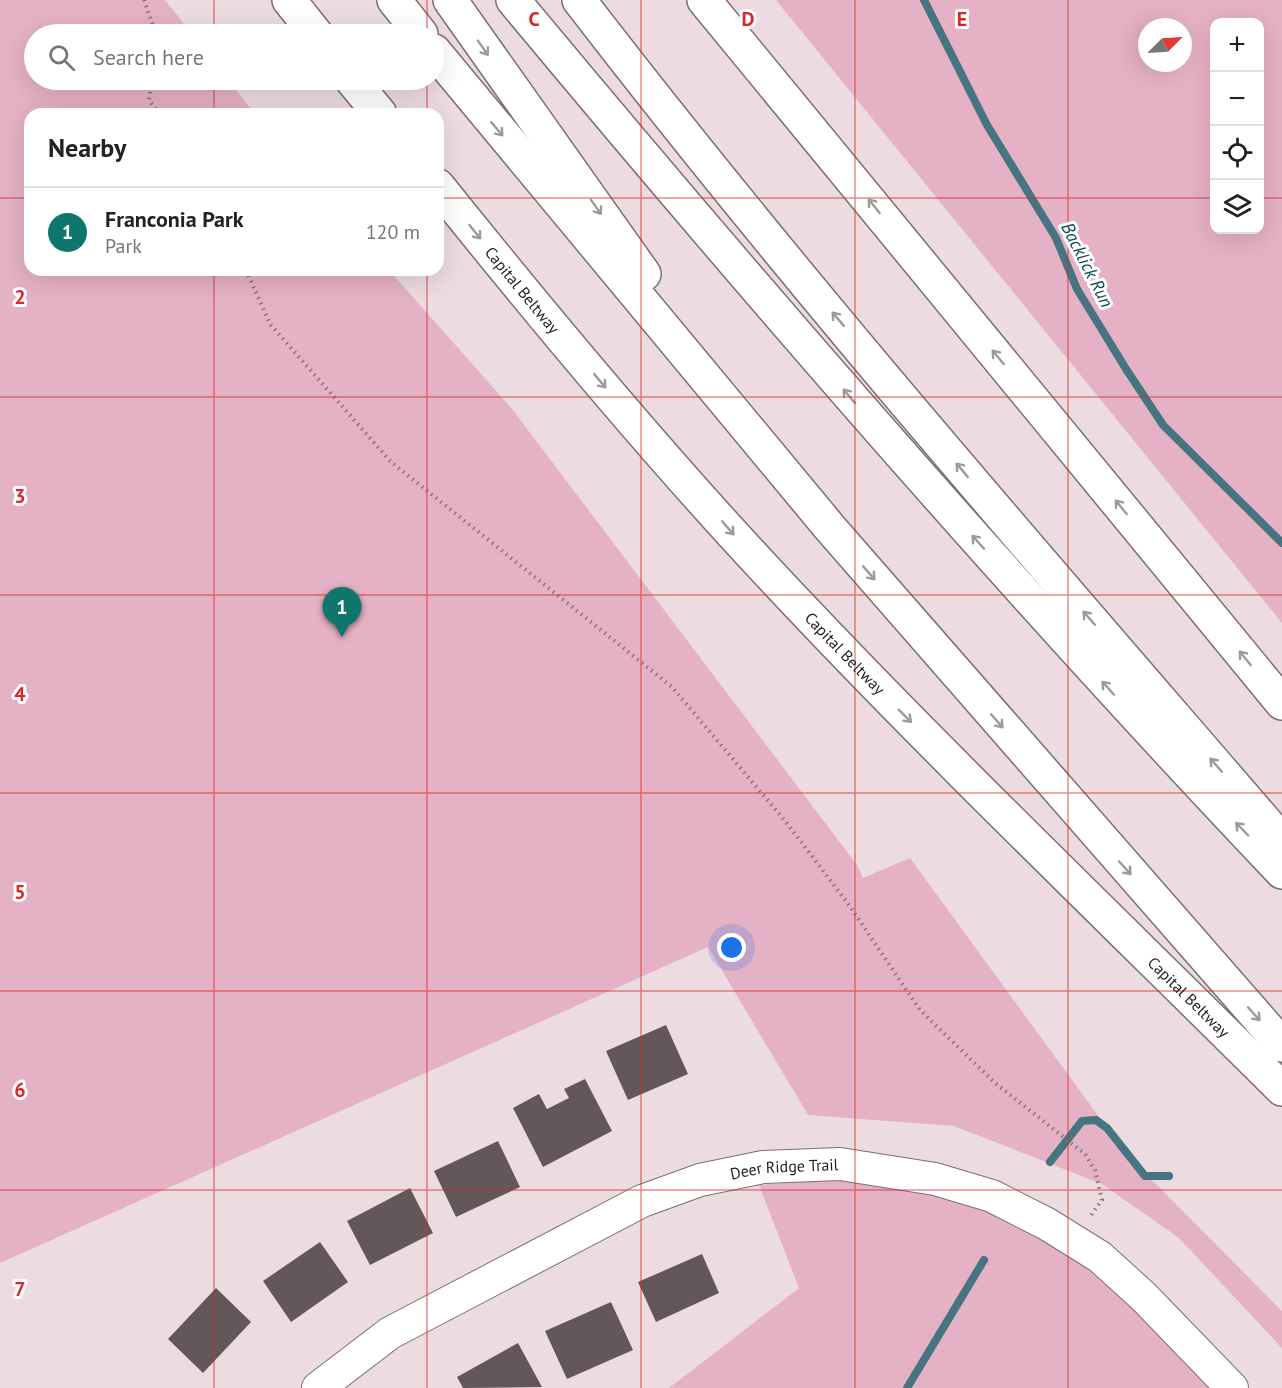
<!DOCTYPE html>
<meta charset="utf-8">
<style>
:root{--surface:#fff;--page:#f6f6f6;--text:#222;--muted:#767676;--line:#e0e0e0;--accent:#0f766e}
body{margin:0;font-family:"PT Sans",sans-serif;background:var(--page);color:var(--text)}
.controls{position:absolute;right:18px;top:18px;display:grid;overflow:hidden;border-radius:12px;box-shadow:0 6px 24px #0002}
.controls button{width:54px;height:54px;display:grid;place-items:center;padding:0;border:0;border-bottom:2px solid var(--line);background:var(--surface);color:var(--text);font:30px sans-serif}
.compass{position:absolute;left:1138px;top:18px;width:54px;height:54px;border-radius:50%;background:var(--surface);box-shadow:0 6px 24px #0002;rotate:66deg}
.you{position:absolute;left:732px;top:948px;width:21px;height:21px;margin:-15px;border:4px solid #fff;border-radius:50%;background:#1a73e8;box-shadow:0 0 0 9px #1a73e833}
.badge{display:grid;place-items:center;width:39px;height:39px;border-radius:50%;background:var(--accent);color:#fff;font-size:20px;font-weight:700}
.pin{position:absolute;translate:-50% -50px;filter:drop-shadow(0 2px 3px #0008)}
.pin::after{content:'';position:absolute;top:32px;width:21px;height:18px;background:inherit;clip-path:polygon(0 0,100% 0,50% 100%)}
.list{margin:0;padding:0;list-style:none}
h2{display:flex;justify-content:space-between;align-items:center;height:78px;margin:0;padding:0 24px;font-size:26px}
h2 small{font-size:20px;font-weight:400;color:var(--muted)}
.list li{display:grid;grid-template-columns:39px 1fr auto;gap:18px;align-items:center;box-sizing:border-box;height:90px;padding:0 24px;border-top:2px solid var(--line)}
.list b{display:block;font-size:22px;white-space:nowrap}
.list p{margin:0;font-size:20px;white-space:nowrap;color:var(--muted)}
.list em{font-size:20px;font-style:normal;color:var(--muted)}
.icon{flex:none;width:33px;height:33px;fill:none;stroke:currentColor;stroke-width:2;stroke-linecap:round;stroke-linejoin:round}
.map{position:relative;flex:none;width:1282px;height:1388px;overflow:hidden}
.search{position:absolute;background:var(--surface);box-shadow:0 6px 24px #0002;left:24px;top:24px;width:420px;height:66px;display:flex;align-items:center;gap:15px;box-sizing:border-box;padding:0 21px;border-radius:33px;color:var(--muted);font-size:22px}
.panel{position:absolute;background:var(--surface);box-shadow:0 6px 24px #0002;left:24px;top:108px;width:420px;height:168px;border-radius:18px}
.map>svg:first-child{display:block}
.green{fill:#e5b1c4;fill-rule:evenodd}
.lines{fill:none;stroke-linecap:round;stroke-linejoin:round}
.stream{stroke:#467581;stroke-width:8}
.building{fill:#64575c}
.minor-casing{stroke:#7c6e73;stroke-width:34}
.highway-casing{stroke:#7c6e73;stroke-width:36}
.path{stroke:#82777b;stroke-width:4;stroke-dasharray:1.5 4.5;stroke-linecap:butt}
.minor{stroke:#fff;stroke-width:32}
.highway{stroke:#fff;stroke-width:33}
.oneway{stroke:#9c9a9b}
.grid{fill:none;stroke:#d62828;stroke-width:1.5;stroke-opacity:0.55}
.labels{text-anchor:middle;stroke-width:6;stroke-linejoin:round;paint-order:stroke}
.street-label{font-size:16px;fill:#241e20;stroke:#fff}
.water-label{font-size:18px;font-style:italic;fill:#0c4b58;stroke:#fff}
.grid-label{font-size:20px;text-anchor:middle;font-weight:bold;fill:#d62828;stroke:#fff;stroke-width:6;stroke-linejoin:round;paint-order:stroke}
</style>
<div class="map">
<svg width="1282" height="1388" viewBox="0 0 1282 1388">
<rect width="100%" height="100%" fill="#ecdce1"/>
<path class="green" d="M 0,0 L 165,0 L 192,34 L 34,34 L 34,80 L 228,80 L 255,114 L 30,114 L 30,270 L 389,270 L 512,409 L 857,865 L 863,878 L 910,858 L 1126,1154 L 1282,1311 L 1282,1348 L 1179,1238 L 1102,1184 L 954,1126 L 808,1115 L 708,947 L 0,1263 Z
M 776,0 L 1282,0 L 1282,623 ZM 1214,22 L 1260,22 L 1260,230 L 1214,230 ZM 1147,27 L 1183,27 L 1183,63 L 1147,63 Z
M 867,1177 L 966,1193 L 1055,1229 L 1234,1388 L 669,1388 L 799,1288 L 759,1185 Z"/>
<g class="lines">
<path class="stream" d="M 924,0 L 987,125 L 1056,238 L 1077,289 L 1126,369 L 1163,425 L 1282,543
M 1050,1162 L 1082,1121 L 1096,1120 L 1107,1128 L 1145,1176 L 1169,1176
M 907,1388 L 984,1260"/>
</g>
<path class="building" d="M 666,1025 L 688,1074 L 628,1100 L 606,1051 Z
M 585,1079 L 612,1131 L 543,1167 L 513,1108 L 539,1094 L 547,1109 L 569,1098 L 564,1089 Z
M 498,1141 L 520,1187 L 456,1217 L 434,1171 Z
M 410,1188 L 433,1233 L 370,1265 L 347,1221 Z
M 320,1242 L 348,1282 L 291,1322 L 263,1281 Z
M 702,1254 L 719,1293 L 656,1322 L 638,1282 Z
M 216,1288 L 251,1322 L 203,1373 L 168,1339 Z
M 611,1302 L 633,1350 L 567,1379 L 545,1331 Z
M 518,1343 L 542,1387 L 463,1388 L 457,1377 Z"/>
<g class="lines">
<g class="minor-casing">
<g id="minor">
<path id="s1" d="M 318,1388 L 390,1333 L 642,1201 L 700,1180 L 763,1167 L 840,1164 L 935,1179 L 992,1196 L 1047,1224 L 1100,1257 L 1144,1297 L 1232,1388"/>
</g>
</g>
<g class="highway-casing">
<g id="highway">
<path d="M 289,0 L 316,34"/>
<path d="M 394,0 L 421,34"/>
<path d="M 450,0 L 644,274"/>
<path d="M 513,0 C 761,298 1015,591 1282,872"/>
<path d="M 579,0 C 802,290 1044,565 1282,841"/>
<path d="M 704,0 L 1282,703"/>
<path d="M 434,51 L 831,529 L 1282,1045"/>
<path d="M 352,80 L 380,114"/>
<path id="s2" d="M 438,186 C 543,317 651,447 765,569 C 932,748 1109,917 1282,1089"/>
</g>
</g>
<path class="path" d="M 144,0 L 156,34
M 152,80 L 149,100 L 160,114
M 246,270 L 270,324 L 391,462 L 672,687 L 786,822 L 849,905 L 920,1010 L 995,1083 L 1085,1154 L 1095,1170 L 1102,1200 L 1089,1218"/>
<use href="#minor" class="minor"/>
<use href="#highway" class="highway"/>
</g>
<defs><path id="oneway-shaft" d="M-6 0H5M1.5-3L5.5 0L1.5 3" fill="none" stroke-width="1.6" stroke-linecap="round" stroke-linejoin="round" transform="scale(1.5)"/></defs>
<g class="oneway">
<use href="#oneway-shaft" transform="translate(483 48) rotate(55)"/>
<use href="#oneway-shaft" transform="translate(497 129) rotate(50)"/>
<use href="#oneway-shaft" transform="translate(874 206) rotate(-129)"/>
<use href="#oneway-shaft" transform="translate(596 207) rotate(55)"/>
<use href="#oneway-shaft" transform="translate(475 232) rotate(51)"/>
<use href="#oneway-shaft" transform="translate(838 319) rotate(-130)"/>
<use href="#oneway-shaft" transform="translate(998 357) rotate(-129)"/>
<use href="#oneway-shaft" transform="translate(600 381) rotate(50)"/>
<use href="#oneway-shaft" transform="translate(849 396) rotate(-130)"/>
<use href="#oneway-shaft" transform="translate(962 470) rotate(-130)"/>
<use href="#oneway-shaft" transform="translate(1121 507) rotate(-129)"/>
<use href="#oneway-shaft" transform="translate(728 528) rotate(49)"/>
<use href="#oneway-shaft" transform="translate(978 542) rotate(-132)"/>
<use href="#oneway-shaft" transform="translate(869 573) rotate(49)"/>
<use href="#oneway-shaft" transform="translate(1089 618) rotate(-131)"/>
<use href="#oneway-shaft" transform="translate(1245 658) rotate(-129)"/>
<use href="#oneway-shaft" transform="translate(1108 688) rotate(-132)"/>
<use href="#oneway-shaft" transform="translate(905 716) rotate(45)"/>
<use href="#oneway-shaft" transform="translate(997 721) rotate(49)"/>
<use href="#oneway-shaft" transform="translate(1216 765) rotate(-131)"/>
<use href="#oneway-shaft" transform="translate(1242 829) rotate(-134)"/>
<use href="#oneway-shaft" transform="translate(1125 868) rotate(48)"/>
<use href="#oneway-shaft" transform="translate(1254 1014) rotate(48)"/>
</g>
<path class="grid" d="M 214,0 L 214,34M 427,0 L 427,34M 641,0 L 641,1388M 855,0 L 855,1388M 1068,0 L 1068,1388M 214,80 L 214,114M 427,80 L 427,114M 0,198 L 30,198M 438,198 L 1214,198M 1260,198 L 1282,198M 214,270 L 214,1388M 427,270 L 427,1388M 0,397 L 1282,397M 0,595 L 1282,595M 0,793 L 1282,793M 0,991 L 1282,991M 0,1190 L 1282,1190"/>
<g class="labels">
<g class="street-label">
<text dy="6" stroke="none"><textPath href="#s2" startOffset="134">Capital Beltway</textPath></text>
<text dy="6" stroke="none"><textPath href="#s2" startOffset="620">Capital Beltway</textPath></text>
<text dy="6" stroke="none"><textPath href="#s2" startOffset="1106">Capital Beltway</textPath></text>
<text dy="6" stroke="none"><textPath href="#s1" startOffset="522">Deer Ridge Trail</textPath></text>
</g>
<g class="water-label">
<text transform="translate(1087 265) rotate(63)" y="6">Backlick Run</text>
</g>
</g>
<g class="grid-label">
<text x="534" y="26">C</text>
<text x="748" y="26">D</text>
<text x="962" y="26">E</text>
<text x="20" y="304">2</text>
<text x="20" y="503">3</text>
<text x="20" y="701">4</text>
<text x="20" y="899">5</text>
<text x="20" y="1097">6</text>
<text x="20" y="1296">7</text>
</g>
</svg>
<div class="controls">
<button>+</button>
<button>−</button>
<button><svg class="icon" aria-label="locate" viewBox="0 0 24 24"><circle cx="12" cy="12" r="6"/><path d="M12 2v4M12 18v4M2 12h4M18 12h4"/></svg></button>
<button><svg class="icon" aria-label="layers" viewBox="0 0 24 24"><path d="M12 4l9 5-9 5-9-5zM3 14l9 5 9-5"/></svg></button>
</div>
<svg class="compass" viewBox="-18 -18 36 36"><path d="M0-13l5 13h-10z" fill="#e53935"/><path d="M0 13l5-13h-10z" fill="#767676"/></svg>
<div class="you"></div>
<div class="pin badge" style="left:342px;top:637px">1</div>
<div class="search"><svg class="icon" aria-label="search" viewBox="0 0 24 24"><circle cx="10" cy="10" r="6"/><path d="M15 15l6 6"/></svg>Search here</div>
<section class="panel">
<h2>Nearby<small></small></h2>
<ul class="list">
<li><span class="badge">1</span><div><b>Franconia Park</b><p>Park</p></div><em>120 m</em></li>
</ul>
</section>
</div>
